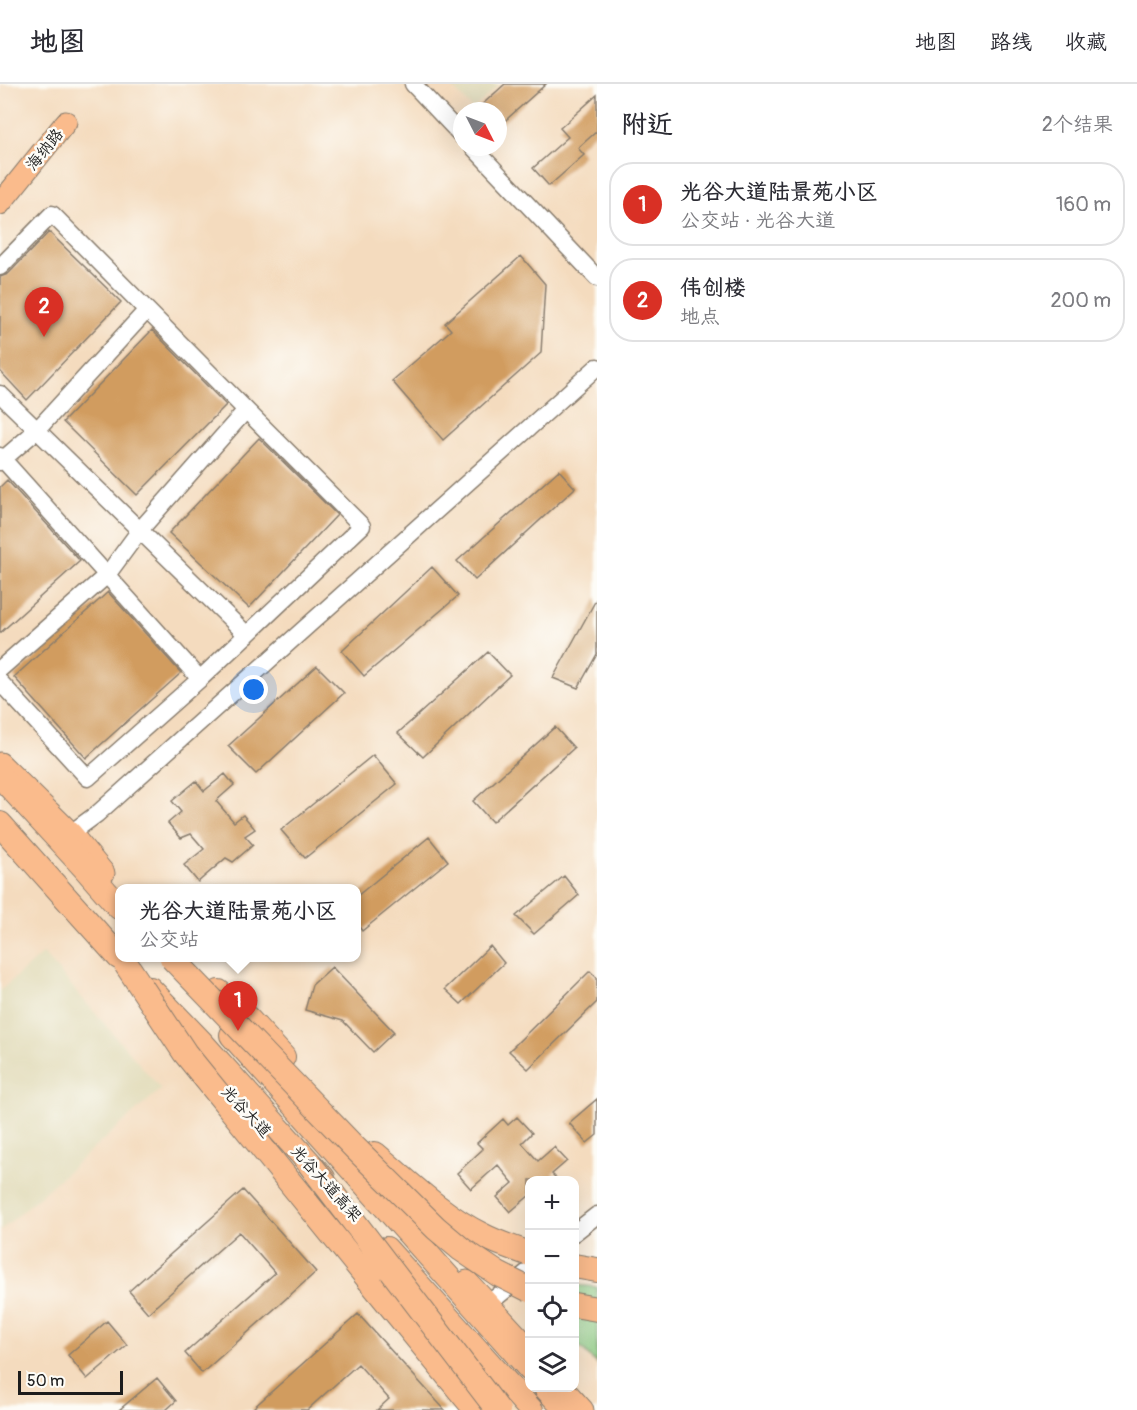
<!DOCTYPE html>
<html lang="zh">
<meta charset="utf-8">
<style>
:root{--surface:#fff;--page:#f2f2f3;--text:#2b2b33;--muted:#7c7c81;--line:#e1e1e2;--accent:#d93025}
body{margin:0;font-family:Pangolin,"LXGW WenKai TC",sans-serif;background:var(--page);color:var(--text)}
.controls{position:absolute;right:18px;bottom:18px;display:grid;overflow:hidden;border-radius:12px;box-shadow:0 6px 24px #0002}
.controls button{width:54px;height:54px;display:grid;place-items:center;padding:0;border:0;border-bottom:2px solid var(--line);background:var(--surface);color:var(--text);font:30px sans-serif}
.compass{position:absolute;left:453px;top:18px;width:54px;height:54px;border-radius:50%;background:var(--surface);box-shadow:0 6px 24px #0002;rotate:132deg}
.scale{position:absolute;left:18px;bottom:15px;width:105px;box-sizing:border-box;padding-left:6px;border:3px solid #1c1c1c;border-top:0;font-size:16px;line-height:21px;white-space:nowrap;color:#1c1c1c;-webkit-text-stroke:4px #fdfcf7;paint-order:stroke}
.you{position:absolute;left:254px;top:606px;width:21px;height:21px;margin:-15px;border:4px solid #fff;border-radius:50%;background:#1a73e8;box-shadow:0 0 0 9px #1a73e833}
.badge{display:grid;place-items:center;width:39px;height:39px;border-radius:50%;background:var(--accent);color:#fff;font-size:20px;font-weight:700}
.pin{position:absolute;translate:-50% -50px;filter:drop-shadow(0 2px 3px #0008)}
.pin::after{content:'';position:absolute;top:32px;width:21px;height:18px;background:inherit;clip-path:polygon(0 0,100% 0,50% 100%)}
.popup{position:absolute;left:115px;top:800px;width:246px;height:78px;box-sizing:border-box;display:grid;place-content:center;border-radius:12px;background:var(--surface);filter:drop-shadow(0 2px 4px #0005);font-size:20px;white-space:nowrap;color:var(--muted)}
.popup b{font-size:22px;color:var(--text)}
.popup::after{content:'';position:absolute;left:50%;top:100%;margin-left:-12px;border:12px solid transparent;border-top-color:var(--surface)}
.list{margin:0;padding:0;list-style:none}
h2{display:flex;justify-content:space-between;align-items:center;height:78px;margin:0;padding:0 24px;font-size:26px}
h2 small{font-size:20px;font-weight:400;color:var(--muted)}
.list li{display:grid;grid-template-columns:39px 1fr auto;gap:18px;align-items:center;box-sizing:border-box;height:84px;margin:0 12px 12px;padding:0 12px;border:2px solid var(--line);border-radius:24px}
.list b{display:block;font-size:22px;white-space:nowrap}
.list p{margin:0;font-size:20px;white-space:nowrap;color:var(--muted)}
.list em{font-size:20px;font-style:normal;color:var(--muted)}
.icon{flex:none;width:33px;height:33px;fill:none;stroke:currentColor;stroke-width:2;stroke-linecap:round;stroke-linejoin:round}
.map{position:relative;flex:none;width:597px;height:1326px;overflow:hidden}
header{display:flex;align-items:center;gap:36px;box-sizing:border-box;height:84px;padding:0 30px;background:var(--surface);border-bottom:2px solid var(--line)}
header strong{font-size:28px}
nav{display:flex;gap:33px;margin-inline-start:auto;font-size:21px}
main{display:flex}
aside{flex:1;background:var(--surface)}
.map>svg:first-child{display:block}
.built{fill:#e2dcba}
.green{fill:#8bca81;stroke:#54734e;stroke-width:1.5}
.building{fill:#d19c5f}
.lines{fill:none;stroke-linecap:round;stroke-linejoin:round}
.minor-casing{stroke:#887c6d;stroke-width:19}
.major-casing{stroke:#887c6d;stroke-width:23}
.highway-casing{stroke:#887c6d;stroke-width:26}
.minor{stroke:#fff;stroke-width:16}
.major{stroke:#fabb8c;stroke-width:21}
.highway{stroke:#fabb8c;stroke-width:24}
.highway-bridge-casing{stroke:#887c6d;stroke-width:26;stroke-linecap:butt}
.highway-bridge{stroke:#fabb8c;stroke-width:24}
.labels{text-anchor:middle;stroke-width:5;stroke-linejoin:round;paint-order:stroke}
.street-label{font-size:16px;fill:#1c1c1c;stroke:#fdfcf7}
</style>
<header>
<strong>地图</strong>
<nav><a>地图</a><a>路线</a><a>收藏</a></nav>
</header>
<main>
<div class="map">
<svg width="597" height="1326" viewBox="0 0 597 1326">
<rect width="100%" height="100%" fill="#fdfcf7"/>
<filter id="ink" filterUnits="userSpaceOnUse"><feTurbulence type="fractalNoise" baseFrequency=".0167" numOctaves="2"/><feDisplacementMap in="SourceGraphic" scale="12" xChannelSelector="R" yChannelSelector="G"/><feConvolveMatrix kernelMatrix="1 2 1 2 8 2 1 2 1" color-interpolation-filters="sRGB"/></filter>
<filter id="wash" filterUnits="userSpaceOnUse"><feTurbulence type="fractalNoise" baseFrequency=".008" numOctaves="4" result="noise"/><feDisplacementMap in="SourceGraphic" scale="24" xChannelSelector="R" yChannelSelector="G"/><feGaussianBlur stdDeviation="1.35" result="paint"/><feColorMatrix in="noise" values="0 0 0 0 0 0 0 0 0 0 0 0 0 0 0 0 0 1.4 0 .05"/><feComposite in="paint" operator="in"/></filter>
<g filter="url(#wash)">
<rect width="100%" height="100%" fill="#f4dbbe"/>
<path class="built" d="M 449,0 L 500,0 L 473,25 Z
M 43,869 L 161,1005 L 0,1147 L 0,907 Z"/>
<path class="green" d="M 574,1201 L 597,1203 L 597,1280 L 575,1258 Z"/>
<g id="blocks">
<path class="building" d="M 505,0 L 546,0 L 498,43 L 498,27 L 475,27 Z
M 597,11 L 597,47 L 578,64 L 584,71 L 549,102 L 533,84 L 568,53 L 560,44 Z
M 49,148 L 121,218 L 27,316 L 0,287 L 0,193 L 8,190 Z
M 521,172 L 545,200 L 541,269 L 443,356 L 392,297 L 451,246 L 445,239 Z
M 152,246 L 226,321 L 137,411 L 63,338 Z
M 259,354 L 337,431 L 249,524 L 169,449 Z
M 559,386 L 575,404 L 475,496 L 457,477 Z
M 7,396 L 80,477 L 0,549 L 0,403 Z
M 432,483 L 458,512 L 364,592 L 342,567 Z
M 108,508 L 181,589 L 86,674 L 14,593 Z
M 597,514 L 597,570 L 578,604 L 553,594 Z
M 488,568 L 510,591 L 423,673 L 398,649 Z
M 317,582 L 344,609 L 256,690 L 228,662 Z
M 555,643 L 574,664 L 492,738 L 473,717 Z
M 373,671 L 397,700 L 305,774 L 281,746 Z
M 225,690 L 234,701 L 216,717 L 234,738 L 243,731 L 255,745 L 245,752 L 253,761 L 233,778 L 226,774 L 198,798 L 184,781 L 204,765 L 191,750 L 181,754 L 168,739 L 181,728 L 172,717 L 196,697 L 204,707 Z
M 429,753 L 448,777 L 362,847 L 357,840 L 357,812 Z
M 564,792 L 579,811 L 534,850 L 516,832 Z
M 490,862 L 504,879 L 461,920 L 445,905 Z
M 332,883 L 394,948 L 373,968 L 343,937 L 305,926 L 312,901 Z
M 590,887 L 597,894 L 597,918 L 528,985 L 509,967 Z
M 597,1015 L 597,1051 L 587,1059 L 569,1039 Z
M 517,1033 L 532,1049 L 522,1059 L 538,1077 L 554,1063 L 567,1077 L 552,1090 L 558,1096 L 530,1096 L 530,1111 L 510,1128 L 497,1113 L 513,1099 L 498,1081 L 471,1105 L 457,1089 L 483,1065 L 477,1059 L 503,1035 L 508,1041 Z
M 243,1106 L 316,1188 L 202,1289 L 185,1269 L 275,1189 L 239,1148 L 148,1229 L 129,1207 Z
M 358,1230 L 445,1326 L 377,1326 L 389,1315 L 358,1280 L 307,1326 L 251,1326 Z
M 107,1237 L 127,1261 L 87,1295 L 68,1271 Z
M 157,1294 L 176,1317 L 166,1326 L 119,1326 Z"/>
</g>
</g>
<g filter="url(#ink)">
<use href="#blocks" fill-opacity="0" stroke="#887c6d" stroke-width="1.5"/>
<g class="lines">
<g class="minor-casing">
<path id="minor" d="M 413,0 L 462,52
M 473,63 L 597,194
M 0,183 L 52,130 L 147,226
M 0,310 L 247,551
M 0,372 L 200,595
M 0,378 L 37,346 L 147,226 L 246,326
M 0,585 L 107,491 L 140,446 L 246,326 L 362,442 L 200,595 L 88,694 L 0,598
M 71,749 L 97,730 L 597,283
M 574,1149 L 597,1131
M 488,1220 L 530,1186"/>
</g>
<g class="major-casing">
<path id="major" d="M 0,120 L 66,38
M 0,679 L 71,749 L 104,789
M 467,1197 L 530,1265
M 563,1304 L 583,1326"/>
</g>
<g class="highway-casing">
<path id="highway" d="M 0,692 L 85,784 L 119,823
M 0,740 L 119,873
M 150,905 L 200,957 L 323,1094
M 219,908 L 248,935 L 283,973
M 232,951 L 530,1285
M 375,1070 C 407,1097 444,1133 482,1151 C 497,1159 513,1164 530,1170
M 386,1165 L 531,1326
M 574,1182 L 597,1186
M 370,1197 L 476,1326
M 574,1221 L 597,1225
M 546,1304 L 566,1326"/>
</g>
<use href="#minor" class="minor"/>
<use href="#major" class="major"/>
<use href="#highway" class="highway"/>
<g class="highway-bridge-casing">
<path id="highway-bridge" d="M 172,874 L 355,1064 L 436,1144 L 461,1165 L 498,1190 L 530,1206
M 126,880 L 185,969 L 370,1197
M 309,1079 L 498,1326"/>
</g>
<use href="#highway-bridge" class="highway-bridge"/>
</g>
</g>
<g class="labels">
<g class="street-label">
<text transform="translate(44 65) rotate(-51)" y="6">海纳路</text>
<text transform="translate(247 1027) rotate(47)" y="6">光谷大道</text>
<text transform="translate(327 1099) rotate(48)" y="6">光谷大道高架</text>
</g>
</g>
</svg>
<div class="controls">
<button>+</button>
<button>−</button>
<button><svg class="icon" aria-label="locate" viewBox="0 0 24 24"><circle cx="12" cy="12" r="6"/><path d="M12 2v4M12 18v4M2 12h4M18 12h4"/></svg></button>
<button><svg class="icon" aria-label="layers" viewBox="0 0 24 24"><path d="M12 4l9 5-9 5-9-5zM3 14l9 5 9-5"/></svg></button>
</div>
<svg class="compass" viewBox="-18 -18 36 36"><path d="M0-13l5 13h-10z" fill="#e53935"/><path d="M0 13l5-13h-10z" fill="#7c7c81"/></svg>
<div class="scale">50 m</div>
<div class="you"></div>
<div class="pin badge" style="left:238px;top:947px">1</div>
<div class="popup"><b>光谷大道陆景苑小区</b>公交站</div>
<div class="pin badge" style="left:44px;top:253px">2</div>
</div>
<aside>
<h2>附近<small>2个结果</small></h2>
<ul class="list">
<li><span class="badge">1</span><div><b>光谷大道陆景苑小区</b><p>公交站 · 光谷大道</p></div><em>160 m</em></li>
<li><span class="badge">2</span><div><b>伟创楼</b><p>地点</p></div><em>200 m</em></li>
</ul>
</aside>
</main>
